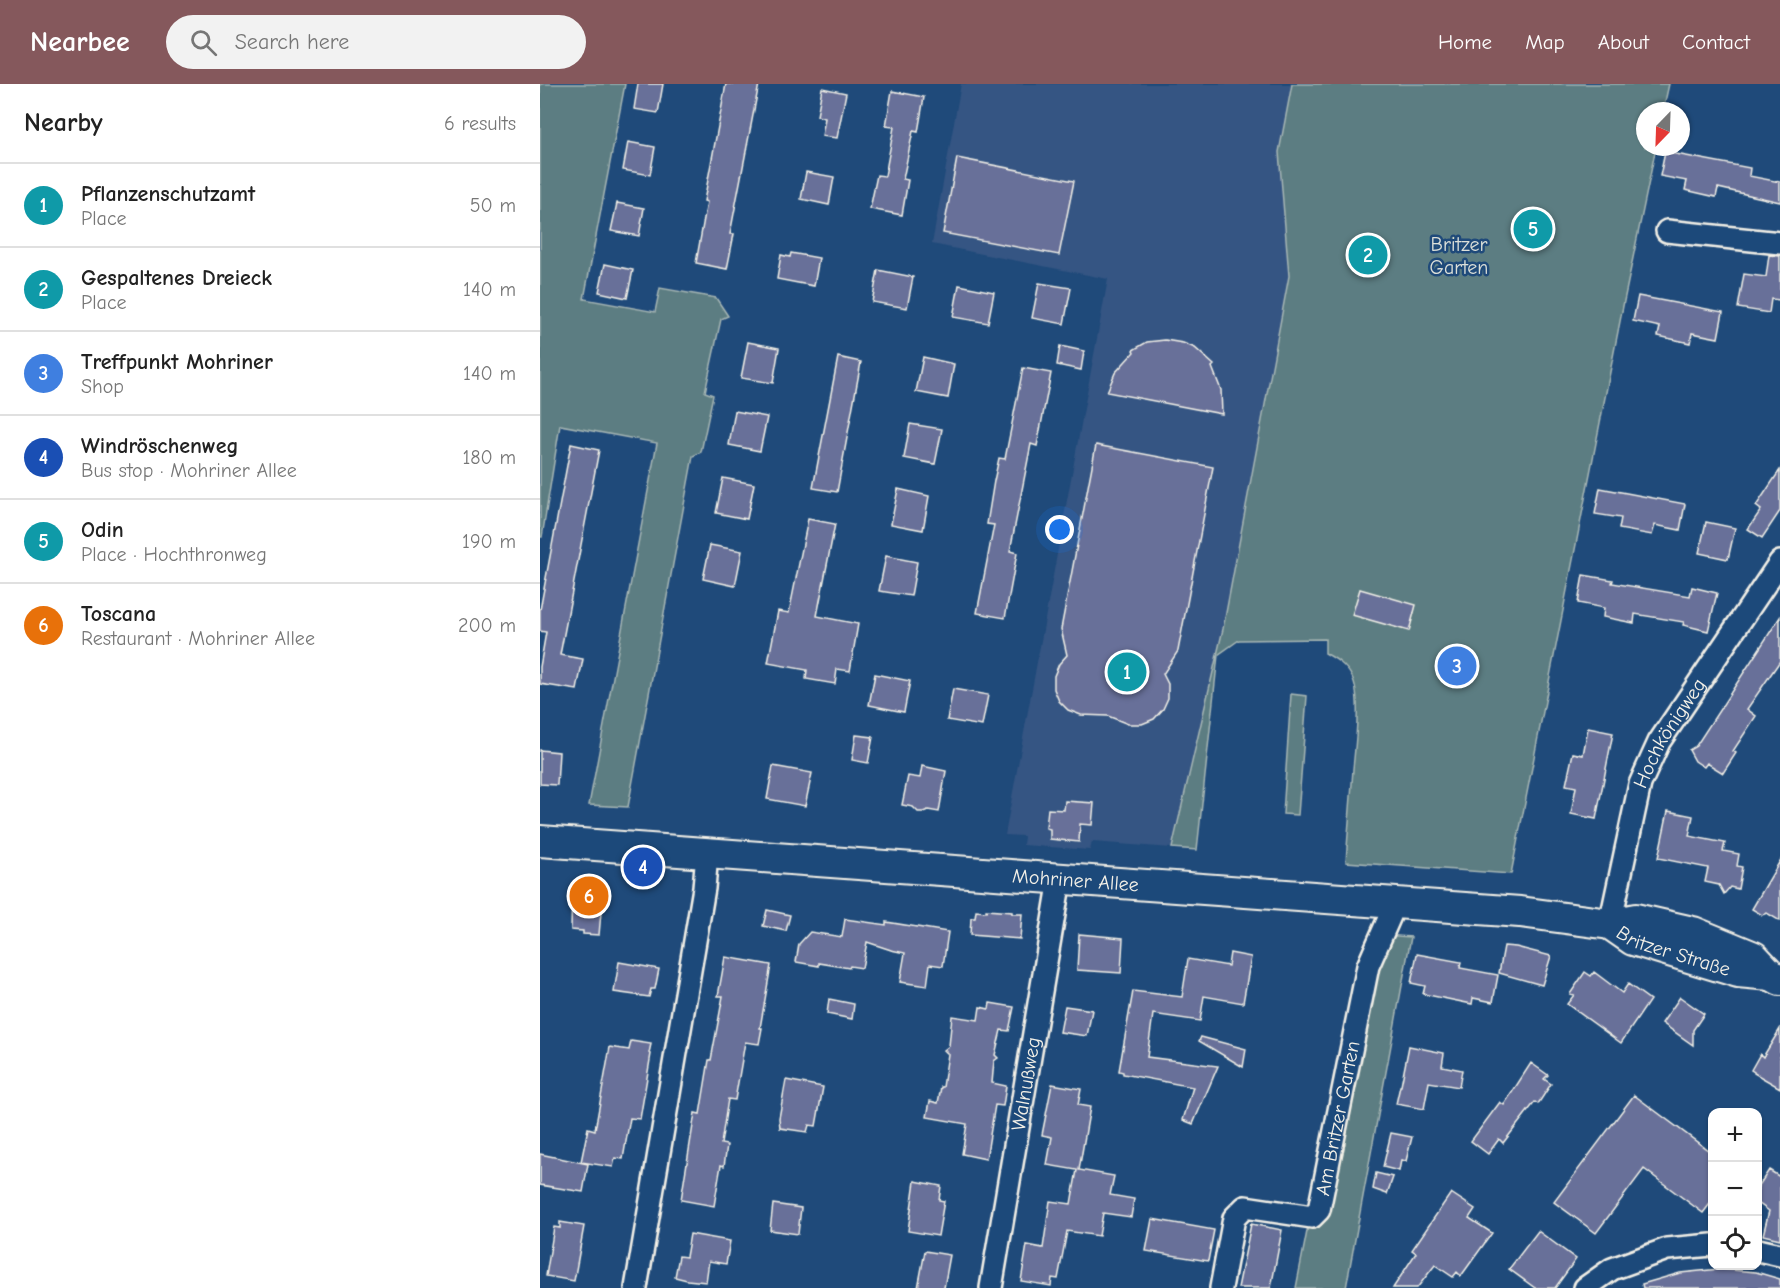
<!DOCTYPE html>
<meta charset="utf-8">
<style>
:root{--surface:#fff;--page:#f2f2f2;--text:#222;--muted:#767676;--line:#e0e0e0;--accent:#85585c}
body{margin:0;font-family:"Comic Neue",sans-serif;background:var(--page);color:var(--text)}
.controls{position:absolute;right:18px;bottom:18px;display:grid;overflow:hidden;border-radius:12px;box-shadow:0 2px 4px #0004}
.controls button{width:54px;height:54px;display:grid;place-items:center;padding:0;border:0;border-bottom:2px solid var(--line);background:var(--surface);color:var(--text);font:30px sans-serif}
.compass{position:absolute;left:1096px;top:18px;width:54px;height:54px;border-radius:50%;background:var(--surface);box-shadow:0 2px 4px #0004;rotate:203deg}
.you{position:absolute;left:520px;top:446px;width:21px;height:21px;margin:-15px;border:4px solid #fff;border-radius:50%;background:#1a73e8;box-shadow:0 0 0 9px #1a73e833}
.badge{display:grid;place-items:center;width:39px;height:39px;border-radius:50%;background:var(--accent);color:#fff;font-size:20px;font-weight:700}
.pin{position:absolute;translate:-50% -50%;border:3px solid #fff;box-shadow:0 2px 6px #0006}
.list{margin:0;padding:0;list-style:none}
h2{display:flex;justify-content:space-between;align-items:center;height:78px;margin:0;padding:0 24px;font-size:26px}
h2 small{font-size:20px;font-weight:400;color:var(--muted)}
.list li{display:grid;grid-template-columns:39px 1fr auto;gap:18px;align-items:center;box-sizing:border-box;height:84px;padding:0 24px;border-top:2px solid var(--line)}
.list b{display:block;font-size:22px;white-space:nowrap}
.list p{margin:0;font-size:20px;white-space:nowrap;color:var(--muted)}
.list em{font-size:20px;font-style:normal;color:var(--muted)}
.icon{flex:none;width:33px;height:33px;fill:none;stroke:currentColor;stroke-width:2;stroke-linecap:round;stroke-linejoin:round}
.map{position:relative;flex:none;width:1240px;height:1204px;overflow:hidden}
header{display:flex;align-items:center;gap:36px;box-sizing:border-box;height:84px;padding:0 30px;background:var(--accent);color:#fff}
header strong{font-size:28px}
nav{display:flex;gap:33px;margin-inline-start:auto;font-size:21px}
.search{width:420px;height:54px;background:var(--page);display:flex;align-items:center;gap:15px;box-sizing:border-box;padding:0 21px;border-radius:33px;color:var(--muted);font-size:22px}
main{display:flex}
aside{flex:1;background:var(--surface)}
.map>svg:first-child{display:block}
.built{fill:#355583}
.green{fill:#5c7d82;stroke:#a8b7b5;stroke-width:1.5}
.building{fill:#677099;stroke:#f4f1e8;stroke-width:1.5}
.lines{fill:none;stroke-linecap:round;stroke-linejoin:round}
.minor-casing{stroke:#f4f1e8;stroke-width:26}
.secondary-casing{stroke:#f4f1e8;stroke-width:34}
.minor{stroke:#1f4a7a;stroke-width:21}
.secondary{stroke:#1f4a7a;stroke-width:30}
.labels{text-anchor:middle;stroke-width:5;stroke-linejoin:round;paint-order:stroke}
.park-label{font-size:20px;fill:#dde0d9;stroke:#1f4a7a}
.street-label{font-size:20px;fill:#f4f1e8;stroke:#1f4a7a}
</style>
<header>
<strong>Nearbee</strong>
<div class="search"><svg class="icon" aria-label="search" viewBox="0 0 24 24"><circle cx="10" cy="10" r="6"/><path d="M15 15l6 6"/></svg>Search here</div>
<nav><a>Home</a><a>Map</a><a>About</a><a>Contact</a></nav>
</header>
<main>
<aside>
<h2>Nearby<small>6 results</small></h2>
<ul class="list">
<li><span class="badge" style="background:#0f9aa8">1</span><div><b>Pflanzenschutzamt</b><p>Place</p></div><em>50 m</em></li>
<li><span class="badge" style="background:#0f9aa8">2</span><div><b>Gespaltenes Dreieck</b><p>Place</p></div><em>140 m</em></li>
<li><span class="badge" style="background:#3f7fe0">3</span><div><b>Treffpunkt Mohriner</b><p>Shop</p></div><em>140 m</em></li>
<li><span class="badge" style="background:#1a4fb4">4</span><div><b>Windröschenweg</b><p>Bus stop · Mohriner Allee</p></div><em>180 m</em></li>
<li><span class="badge" style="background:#0f9aa8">5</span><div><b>Odin</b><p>Place · Hochthronweg</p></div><em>190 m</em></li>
<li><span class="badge" style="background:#e8710a">6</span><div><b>Toscana</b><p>Restaurant · Mohriner Allee</p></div><em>200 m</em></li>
</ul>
</aside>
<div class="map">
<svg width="1240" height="1204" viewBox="0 0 1240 1204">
<rect width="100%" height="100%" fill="#1f4a7a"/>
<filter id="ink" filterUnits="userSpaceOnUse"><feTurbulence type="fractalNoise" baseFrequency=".0167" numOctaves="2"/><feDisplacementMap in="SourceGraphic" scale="12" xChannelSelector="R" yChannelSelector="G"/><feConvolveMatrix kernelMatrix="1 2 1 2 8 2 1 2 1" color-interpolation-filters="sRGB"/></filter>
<g filter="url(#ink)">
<path class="built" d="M 421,0 L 752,0 L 739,68 L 749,192 L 683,545 L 632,764 L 552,758 L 550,766 L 483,761 L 484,752 L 465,751 L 568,195 L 392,160 Z"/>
<path class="green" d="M 0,0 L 85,0 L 44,215 L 115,228 L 120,204 L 176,214 L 188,232 L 181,235 L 165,308 L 173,311 L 161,368 L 153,372 L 88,723 L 49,721 L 117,359 L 20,341 L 2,453 L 0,453 Z
M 752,0 L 1129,0 L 1123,27 L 1105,27 L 1105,63 L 1116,63 L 1084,217 L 971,790 L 806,778 C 808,747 811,716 813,685 C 815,663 822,612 812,593 C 806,581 796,575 785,569 L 785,555 L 699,556 L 678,571 L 657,766 L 632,764 L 683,545 L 749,192 L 739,68 Z
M 751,610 L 767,612 L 758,731 L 743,730 Z
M 843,851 L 871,853 L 806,1204 L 756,1204 L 768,1142 L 790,1127 Z"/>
<path class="building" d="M 98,0 L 123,0 L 118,29 L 94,25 Z
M 186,0 L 219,0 L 190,150 L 194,150 L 187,185 L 156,179 L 167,118 L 164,117 Z
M 282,4 L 306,9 L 297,54 L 282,52 L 285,34 L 277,32 Z
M 352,7 L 384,13 L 378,48 L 373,47 L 363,95 L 368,96 L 362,131 L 330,125 L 337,91 L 345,92 L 354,43 L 346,42 Z
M 88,58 L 115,63 L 110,91 L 83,86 Z
M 1125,68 L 1210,84 L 1209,92 L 1240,98 L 1240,118 L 1178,104 L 1176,113 L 1145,106 L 1147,97 L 1120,92 Z
M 417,74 L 534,97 L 519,171 L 403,149 Z
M 266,88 L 294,93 L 289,121 L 261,115 Z
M 77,119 L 104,124 L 99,152 L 71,147 Z
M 251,169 L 279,174 L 274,202 L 237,195 L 241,171 L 250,173 Z
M 1229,171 L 1240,172 L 1240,216 L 1231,215 L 1229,229 L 1198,224 L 1204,190 L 1226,193 Z
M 65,180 L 93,186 L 87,214 L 59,208 Z
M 338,186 L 373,193 L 367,224 L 332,218 Z
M 499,199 L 531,204 L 524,240 L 492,234 Z
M 419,201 L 454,208 L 448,239 L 413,233 Z
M 1098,212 L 1183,228 L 1178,254 L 1152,249 L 1150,259 L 1118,252 L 1120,243 L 1093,237 Z
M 625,256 L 643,259 L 655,264 L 674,281 L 672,283 L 681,306 L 682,330 L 567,308 L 575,289 L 594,268 L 593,266 L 607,258 Z
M 208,258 L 239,264 L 233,299 L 201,294 Z
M 520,262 L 544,267 L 541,286 L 517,281 Z
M 298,273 L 321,278 L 297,408 L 273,404 Z
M 383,273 L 414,280 L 408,314 L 376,308 Z
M 483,284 L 511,289 L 497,362 L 491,360 L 470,467 L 477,469 L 465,534 L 437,529 L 454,441 L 447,440 L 454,397 L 459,374 L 465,375 Z
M 195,327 L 227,333 L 220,367 L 189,361 Z
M 370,340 L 402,345 L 395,380 L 364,374 Z
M 31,360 L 59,366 L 20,571 L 43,575 L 37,606 L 0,600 L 0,583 L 6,548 L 0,547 L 0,526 Z
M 556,361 L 673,383 L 638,567 L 623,590 L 628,600 L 628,614 L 623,625 L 614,635 L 602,640 L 588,640 L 568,632 L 541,631 L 528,626 L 519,617 L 514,605 L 514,592 L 519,580 L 527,571 L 521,545 Z
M 1240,386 L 1240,427 L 1222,454 L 1208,445 L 1221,426 L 1216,422 Z
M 183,394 L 214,400 L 207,435 L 176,429 Z
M 1060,404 L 1145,420 L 1140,446 L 1115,441 L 1112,451 L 1079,445 L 1081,434 L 1055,430 Z
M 358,405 L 389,412 L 383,446 L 351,440 Z
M 268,435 L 295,440 L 277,532 L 318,540 L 310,587 L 297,585 L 295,600 L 266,595 L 267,586 L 228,579 L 238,527 L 249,529 Z
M 1166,438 L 1195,444 L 1188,475 L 1159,469 Z
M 170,461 L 202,467 L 195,502 L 163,495 Z
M 346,472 L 377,478 L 371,512 L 339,507 Z
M 1043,491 L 1073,496 L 1072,499 L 1150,512 L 1152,503 L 1177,509 L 1168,547 L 1143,541 L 1144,538 L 1095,530 L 1094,539 L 1063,533 L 1064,524 L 1038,519 Z
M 820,505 L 876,521 L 869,547 L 812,531 Z
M 1240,533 L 1240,577 L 1207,625 L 1216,632 L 1193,667 L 1196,669 L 1183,689 L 1167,679 L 1164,683 L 1155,677 L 1149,666 L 1156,662 Z
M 335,590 L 370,597 L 364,628 L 329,621 Z
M 413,605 L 448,611 L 442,642 L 407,636 Z
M 1048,644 L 1073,649 L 1056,735 L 1031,730 L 1036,703 L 1026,701 L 1033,669 L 1043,671 Z
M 316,651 L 333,653 L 328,679 L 312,676 Z
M 0,666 L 19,668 L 17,701 L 0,700 Z
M 233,682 L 272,689 L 265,722 L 227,715 Z
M 382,682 L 406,687 L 399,728 L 388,726 L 383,728 L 378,728 L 373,723 L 362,721 L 368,692 L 380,694 Z
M 525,717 L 554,719 L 552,741 L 540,740 L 539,758 L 510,755 L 510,745 L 506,744 L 508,725 L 524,726 Z
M 1128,727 L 1153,732 L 1149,752 L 1185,759 L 1183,767 L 1199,770 L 1197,782 L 1202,783 L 1198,805 L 1190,803 L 1184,810 L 1179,801 L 1165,798 L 1168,784 L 1118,774 Z
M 1240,777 L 1240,837 L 1227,829 L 1222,831 L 1212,825 Z
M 32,803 L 63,805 L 59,851 L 43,850 L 43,847 L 31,846 Z
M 227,826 L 250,831 L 246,847 L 223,842 Z
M 446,826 L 472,828 L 472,830 L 482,830 L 480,855 L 430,851 L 431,834 L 435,834 L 436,827 L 446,828 Z
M 305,835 L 346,841 L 346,838 L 408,848 L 403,882 L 390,880 L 387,902 L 360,898 L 365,869 L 351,866 L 327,858 L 322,884 L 310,882 L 309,884 L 279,879 L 279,882 L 256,878 L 259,860 L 270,848 L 302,853 Z
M 539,850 L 583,854 L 581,889 L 537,886 Z
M 964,862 L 976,863 L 1011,872 L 1002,901 L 959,889 Z
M 690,869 L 711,873 L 703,919 L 664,912 L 660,937 L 613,930 L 607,973 L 678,982 L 653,1040 L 643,1036 L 653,1003 L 583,990 L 583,988 L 579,987 L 593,907 L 642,913 L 648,875 L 688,882 Z
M 877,870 L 921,878 L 920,884 L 958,891 L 953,918 L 933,914 L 932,920 L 883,910 L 885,902 L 871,899 Z
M 185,873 L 231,881 L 220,944 L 222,944 L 219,960 L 205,958 L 195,1016 L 188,1015 L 181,1060 L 187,1061 L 184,1082 L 181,1081 L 174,1122 L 141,1116 L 155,1029 L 160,1030 L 169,976 L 171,976 L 183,912 L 178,912 Z
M 79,878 L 119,885 L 115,905 L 111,905 L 109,913 L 74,908 Z
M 1045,888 L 1051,892 L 1054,888 L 1082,909 L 1088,900 L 1110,916 L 1081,959 L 1027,920 L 1034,911 L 1030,910 Z
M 1140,913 L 1164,930 L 1153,946 L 1153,961 L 1122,939 Z
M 289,915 L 314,920 L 312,935 L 287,930 Z
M 450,919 L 474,923 L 469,947 L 461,946 L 455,971 L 458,974 L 454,977 L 452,999 L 466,1002 L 463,1022 L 455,1021 L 446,1075 L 422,1070 L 427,1040 L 387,1033 L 390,1017 L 398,1019 L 401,1003 L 403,1003 L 408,970 L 404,966 L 409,962 L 412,932 L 438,936 L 440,923 L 449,925 Z
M 525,922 L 552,926 L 547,952 L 520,948 Z
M 1240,945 L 1240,1004 L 1214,989 L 1214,988 L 1211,986 L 1220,970 L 1223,973 Z
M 661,953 L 706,965 L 703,983 L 659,957 Z
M 91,957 L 111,960 L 109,969 L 111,970 L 100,1035 L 90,1034 L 83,1075 L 75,1074 L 73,1083 L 41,1078 L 48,1044 L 55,1046 L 70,963 L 89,966 Z
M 869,962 L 904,969 L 902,982 L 922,986 L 919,1003 L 889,998 L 884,1025 L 856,1020 L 860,1002 L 861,1002 Z
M 991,979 L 1008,991 L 1004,995 L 1011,1000 L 998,1020 L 995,1018 L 963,1059 L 959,1055 L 948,1070 L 931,1057 L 960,1018 L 964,1021 Z
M 246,996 L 283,1003 L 276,1042 L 269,1041 L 267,1048 L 240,1044 L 239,1034 Z
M 512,1000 L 541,1005 L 538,1021 L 550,1023 L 539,1086 L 574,1092 L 570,1111 L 594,1115 L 591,1133 L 563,1129 L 559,1152 L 527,1147 L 518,1195 L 512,1194 L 511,1202 L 481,1197 L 487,1161 L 503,1164 L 510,1117 L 531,1120 L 537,1086 L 507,1081 L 512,1053 L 502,1051 Z
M 1094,1011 L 1173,1070 L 1173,1116 L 1163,1129 L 1104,1085 L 1056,1149 L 1014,1118 Z
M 851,1049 L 872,1053 L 866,1077 L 861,1076 L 859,1087 L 843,1083 Z
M 0,1070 L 48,1080 L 43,1108 L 0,1101 Z
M 1229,1086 L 1240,1093 L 1240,1155 L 1223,1151 L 1229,1127 L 1218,1119 L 1218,1103 Z
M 836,1089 L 853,1093 L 847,1110 L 833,1105 Z
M 375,1097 L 401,1102 L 399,1116 L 404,1117 L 398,1152 L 368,1147 Z
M 911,1109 L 935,1125 L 929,1134 L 952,1149 L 921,1192 L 917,1188 L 913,1193 L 895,1181 L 877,1204 L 853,1204 L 876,1169 L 872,1166 Z
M 233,1120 L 261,1124 L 258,1150 L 230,1146 Z
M 612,1135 L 674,1146 L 668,1177 L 606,1167 Z
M 20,1138 L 44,1142 L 34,1197 L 6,1192 L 14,1143 L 20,1144 Z
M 711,1140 L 742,1146 L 731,1204 L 698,1204 Z
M 998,1147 L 1036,1175 L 1015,1204 L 995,1204 L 969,1185 Z
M 150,1150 L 190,1157 L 186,1180 L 169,1177 L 166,1198 L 147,1196 L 135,1193 L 139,1172 L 146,1173 Z
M 385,1167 L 410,1171 L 404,1204 L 378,1204 Z
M 1180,1185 L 1216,1188 L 1240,1195 L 1240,1204 L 1103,1204 L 1102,1200 L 1140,1189 Z"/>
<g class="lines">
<g class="minor-casing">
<g id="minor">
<path d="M 1127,147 L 1240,159"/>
<path id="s1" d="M 1070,840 L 1100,700 L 1119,658 L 1240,478"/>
<path d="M 1218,1166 L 1240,1171"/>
<path d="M 96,1204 L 164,804 L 167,770"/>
<path id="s2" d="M 451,1204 L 520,795"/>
<path id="s3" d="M 681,1204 L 694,1134 L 705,1123 L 772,1133 L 779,1126 L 828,882 L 850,832 L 851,819"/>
<path d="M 1045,1204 L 1072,1185 L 1127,1165 L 1172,1161"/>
</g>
</g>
<g class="secondary-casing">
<g id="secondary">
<path id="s4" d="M 0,757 L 980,828 L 1070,840 L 1096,835 L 1153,848 L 1214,873 L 1231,891 L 1240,896"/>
<path id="s5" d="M 1070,840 L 1093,856 L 1198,888 L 1231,891"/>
</g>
</g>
<use href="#minor" class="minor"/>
<use href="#secondary" class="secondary"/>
</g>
</g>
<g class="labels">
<g class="park-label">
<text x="919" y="167">Britzer<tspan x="919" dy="23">Garten</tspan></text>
</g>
<g class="street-label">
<text dy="7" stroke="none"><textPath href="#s1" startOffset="202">Hochkönigweg</textPath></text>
<text dy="7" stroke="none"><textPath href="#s4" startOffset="537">Mohriner Allee</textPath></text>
<text dy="7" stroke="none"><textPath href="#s5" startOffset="70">Britzer Straße</textPath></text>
<text dy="7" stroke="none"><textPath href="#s2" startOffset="207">Walnußweg</textPath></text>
<text dy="7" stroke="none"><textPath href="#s3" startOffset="258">Am Britzer Garten</textPath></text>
</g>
</g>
</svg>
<div class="controls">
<button>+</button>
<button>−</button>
<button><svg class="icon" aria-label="locate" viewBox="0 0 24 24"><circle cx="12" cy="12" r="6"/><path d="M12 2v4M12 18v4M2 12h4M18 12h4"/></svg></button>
</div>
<svg class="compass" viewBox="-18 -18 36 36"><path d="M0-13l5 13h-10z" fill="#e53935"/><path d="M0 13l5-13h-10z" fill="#767676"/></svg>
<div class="you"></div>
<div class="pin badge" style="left:587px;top:588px;background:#0f9aa8">1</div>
<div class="pin badge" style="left:828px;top:171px;background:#0f9aa8">2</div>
<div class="pin badge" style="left:917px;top:582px;background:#3f7fe0">3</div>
<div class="pin badge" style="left:103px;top:783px;background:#1a4fb4">4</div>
<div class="pin badge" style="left:993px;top:145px;background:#0f9aa8">5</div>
<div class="pin badge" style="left:49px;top:812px;background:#e8710a">6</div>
</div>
</main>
